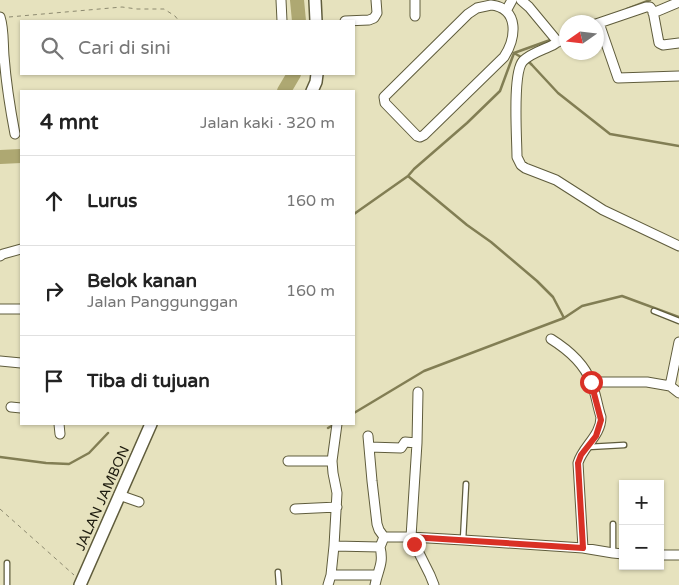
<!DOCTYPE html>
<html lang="id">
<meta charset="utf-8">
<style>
:root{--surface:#fff;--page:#f2f2f2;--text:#222;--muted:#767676;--line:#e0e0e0}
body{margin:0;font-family:"Varela Round",sans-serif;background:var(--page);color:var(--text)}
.controls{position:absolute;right:15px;bottom:15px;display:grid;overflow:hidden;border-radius:0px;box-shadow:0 1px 4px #0004}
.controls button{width:45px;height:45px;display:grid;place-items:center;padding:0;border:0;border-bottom:1px solid var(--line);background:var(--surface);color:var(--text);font:25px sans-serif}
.compass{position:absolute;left:559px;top:15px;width:45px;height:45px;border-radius:50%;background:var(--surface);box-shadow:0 1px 4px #0004;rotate:256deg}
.stop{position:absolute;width:15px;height:15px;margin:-11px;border:4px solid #d93025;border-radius:50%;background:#fff}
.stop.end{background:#d93025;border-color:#fff;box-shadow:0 1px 5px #0008}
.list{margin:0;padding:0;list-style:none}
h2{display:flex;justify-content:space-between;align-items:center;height:65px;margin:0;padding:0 20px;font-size:21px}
h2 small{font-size:16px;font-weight:400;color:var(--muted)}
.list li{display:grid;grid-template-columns:32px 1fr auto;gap:15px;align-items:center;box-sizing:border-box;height:90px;padding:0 20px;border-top:1px solid var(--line)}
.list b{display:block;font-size:19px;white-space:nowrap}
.list p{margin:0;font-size:16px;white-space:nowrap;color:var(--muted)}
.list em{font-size:16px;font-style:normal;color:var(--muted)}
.icon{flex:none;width:28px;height:28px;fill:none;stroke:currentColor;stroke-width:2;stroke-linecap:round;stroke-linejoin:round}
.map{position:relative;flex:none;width:679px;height:585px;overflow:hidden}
.search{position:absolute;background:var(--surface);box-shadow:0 1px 4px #0004;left:20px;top:20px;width:335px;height:55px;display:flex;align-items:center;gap:12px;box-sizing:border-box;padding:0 18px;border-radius:0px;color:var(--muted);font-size:19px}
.panel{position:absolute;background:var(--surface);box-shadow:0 1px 4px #0004;left:20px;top:90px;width:335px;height:335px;border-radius:0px}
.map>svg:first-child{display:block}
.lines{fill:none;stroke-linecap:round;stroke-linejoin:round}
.stream{stroke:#827e54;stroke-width:2.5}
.river{stroke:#aea872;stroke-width:14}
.lane-casing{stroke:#5f5c3c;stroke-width:7}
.street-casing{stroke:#5f5c3c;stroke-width:11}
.secondary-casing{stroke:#5f5c3c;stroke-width:14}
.path{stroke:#8d8a70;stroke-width:1;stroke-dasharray:4 4;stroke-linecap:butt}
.lane{stroke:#fff;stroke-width:4.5}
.street{stroke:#fff;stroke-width:9}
.secondary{stroke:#fff;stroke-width:11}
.route{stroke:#d93025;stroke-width:6}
.labels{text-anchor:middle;stroke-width:5;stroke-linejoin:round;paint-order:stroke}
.street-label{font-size:14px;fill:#1d1b0e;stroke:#e6e2be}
</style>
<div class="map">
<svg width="679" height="585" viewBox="0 0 679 585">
<rect width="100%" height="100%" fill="#e6e2be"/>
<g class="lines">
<path class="stream" d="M 627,9 L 650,0
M 558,37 L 566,33
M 514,53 L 553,39
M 514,53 L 521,57
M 529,62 L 532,65 L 558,93 L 610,134 L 679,146
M 354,214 L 408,176 L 414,169 L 467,123 L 500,91 L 514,53
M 564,318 L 582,306 L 622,296 L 679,317
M 354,413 L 424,371 L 564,318 L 553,297 L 537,281 L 491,242 L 467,225 L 408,176
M 328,428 L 335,424
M 0,457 L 46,463 L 69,464 L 89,453 L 108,433"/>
<path class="river" d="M 297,0 L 299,21
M 284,91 L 294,74
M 0,157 L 21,156"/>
<g class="lane-casing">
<path id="lane" d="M 654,311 L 679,321
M 588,447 L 624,445
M 463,540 L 466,484
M 613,553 L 613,524
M 278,572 L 279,585
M 7,585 L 7,563"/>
</g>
<g class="street-casing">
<path id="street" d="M 281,0 L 282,21
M 521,0 L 529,7 L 558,42
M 491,5 C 520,8 516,39 504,57 L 424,135 L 420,137 L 417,136 L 385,103 L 384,97 L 468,14 L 477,8 Z
M 506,11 L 512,0
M 653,13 L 679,2
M 415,16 L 415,0
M 0,17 C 4,29 3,44 4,56 C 6,82 10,108 15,134
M 345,21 L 369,20 L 374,18 L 377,13 L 376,0
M 599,23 L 618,78 L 679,76
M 596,24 L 646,7 L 650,7 L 653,11 L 659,43 L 663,45 L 679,43
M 566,38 C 562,40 557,42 553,45 C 543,50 531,53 523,61 C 512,73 517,139 517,157 L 521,165 L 525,168 L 556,180 L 603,210 L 679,246
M 0,256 L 3,254 L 21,249
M 0,309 L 21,309
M 551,339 C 567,349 584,363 591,382 C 596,393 597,405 601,417 C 601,436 583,446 578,463 L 583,548
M 679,342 L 670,386 L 679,393
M 0,361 L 21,363
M 591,382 L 647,382 L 670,386
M 11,407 L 21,408
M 59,424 L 60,434
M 368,436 L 372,481 L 377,524 L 379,530 L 384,537
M 417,443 L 418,392
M 369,447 L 401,448 L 405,442 L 417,443 L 411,537 L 430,575 L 434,585
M 288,461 L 332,461
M 119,495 L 139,502
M 295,509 L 337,507
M 384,537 L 411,537 L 463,540 L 583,548 L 613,553 L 623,554
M 334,546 L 380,547 L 384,537
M 660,555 L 679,555
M 331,575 L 377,575
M 328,585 L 331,575 L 334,546 L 337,493 L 333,473 L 332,461 L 337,424
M 375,585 C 378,569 384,564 380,547"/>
</g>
<g class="secondary-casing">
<path id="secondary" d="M 315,0 L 316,21
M 312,91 L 316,82 L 317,74
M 80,585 L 151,424"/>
</g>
<path class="path" d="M 9,17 L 122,7 L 137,9 L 164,9 L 175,16 L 179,21
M 0,509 L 74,575"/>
<use href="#lane" class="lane"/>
<use href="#street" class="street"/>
<use href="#secondary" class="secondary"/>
</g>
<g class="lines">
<path class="route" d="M 414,544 L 411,537 L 583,548 L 578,463 L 581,455 L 596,436 L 601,420 L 591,382"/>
</g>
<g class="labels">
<g class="street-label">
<text transform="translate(102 498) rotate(-66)" y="5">JALAN JAMBON</text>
</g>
</g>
</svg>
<div class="controls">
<button>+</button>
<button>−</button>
</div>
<svg class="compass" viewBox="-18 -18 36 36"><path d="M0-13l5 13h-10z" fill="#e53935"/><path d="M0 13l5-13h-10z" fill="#767676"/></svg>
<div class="stop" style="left:591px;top:382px"></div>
<div class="stop end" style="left:414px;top:544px"></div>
<div class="search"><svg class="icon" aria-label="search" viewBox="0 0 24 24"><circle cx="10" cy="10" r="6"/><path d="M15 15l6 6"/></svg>Cari di sini</div>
<section class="panel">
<h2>4 mnt<small>Jalan kaki · 320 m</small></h2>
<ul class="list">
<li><svg class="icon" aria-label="ahead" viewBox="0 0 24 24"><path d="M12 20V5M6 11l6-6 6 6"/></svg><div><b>Lurus</b></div><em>160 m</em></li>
<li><svg class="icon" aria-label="right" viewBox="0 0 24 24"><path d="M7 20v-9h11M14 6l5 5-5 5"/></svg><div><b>Belok kanan</b><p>Jalan Panggunggan</p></div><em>160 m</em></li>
<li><svg class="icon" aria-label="arrive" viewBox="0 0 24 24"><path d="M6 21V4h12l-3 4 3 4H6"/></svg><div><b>Tiba di tujuan</b></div></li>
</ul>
</section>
</div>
